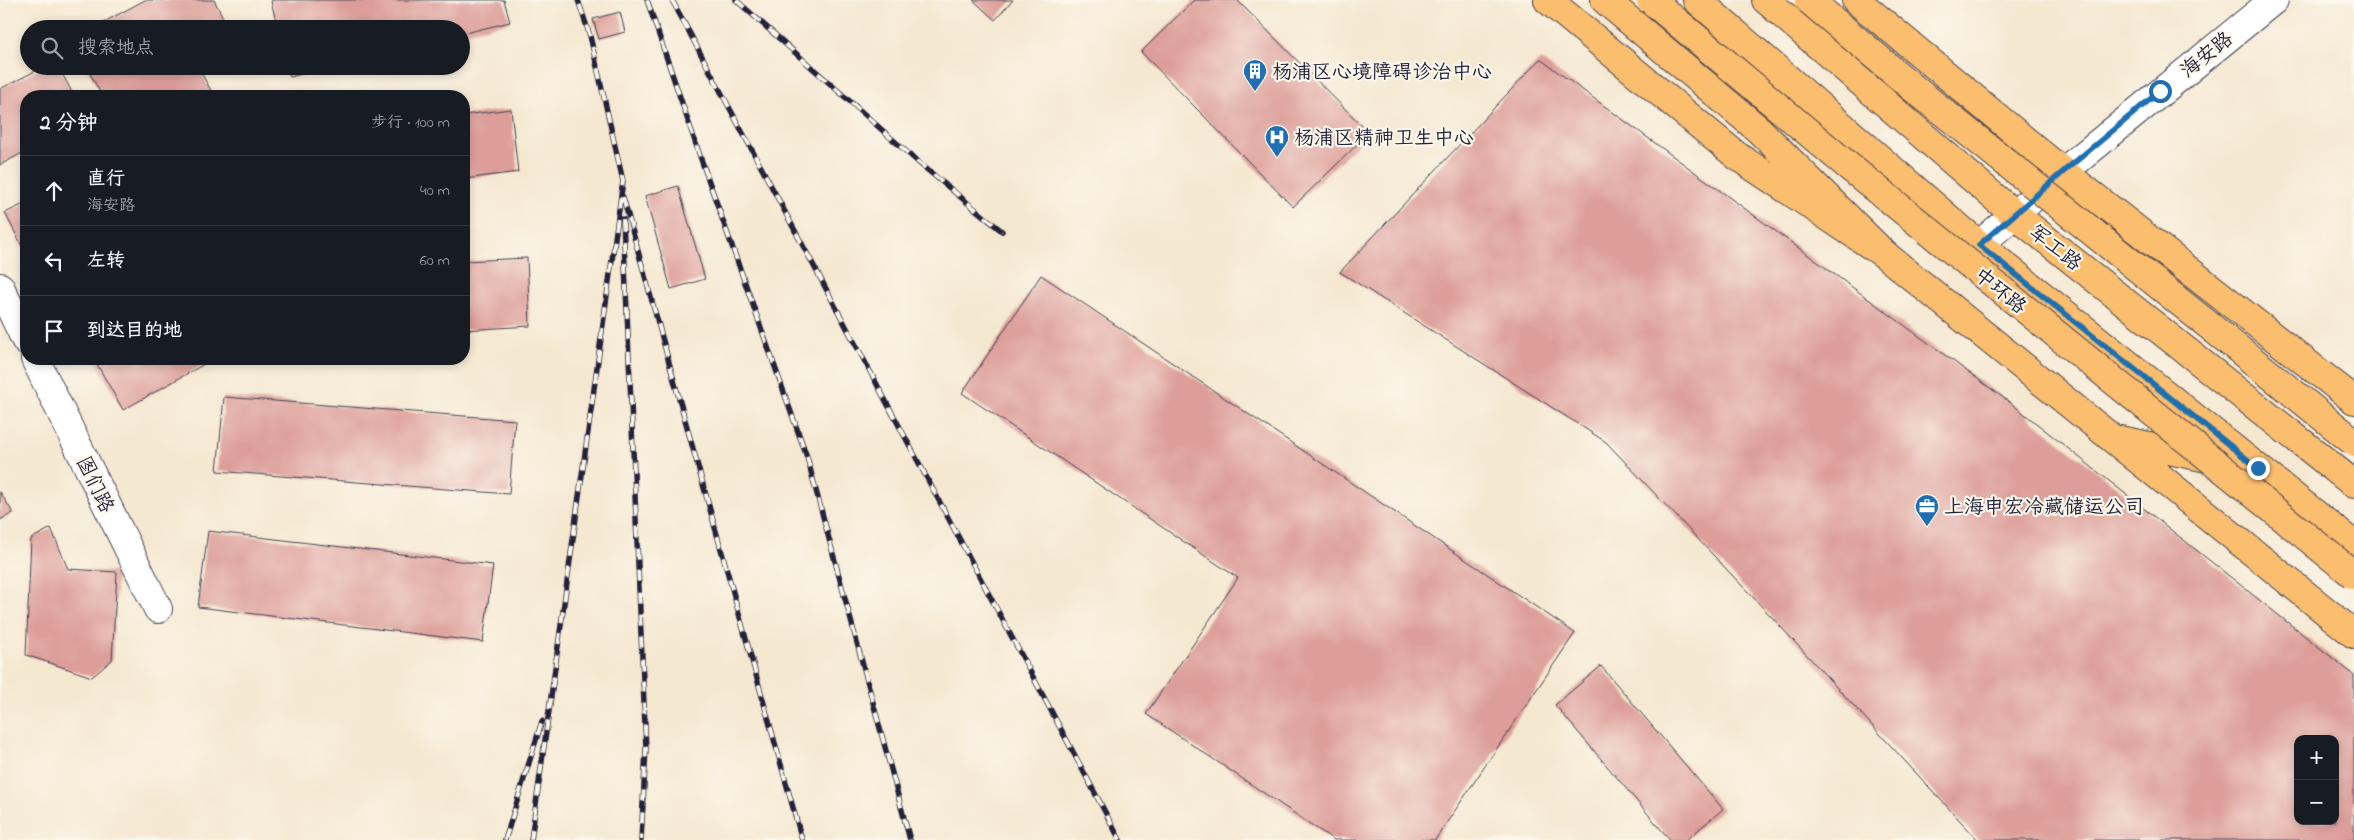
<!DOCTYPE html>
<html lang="zh">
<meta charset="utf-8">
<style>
:root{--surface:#171b24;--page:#242831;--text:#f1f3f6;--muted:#9ea1a6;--line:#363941}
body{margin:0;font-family:"Indie Flower","LXGW WenKai TC",sans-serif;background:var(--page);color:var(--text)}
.controls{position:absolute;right:15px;bottom:15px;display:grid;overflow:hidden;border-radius:10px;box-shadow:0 2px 8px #0003}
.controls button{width:45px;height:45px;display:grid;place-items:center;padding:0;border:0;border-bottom:1px solid var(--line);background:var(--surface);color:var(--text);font:25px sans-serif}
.stop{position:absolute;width:15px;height:15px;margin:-11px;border:4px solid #1f6fb2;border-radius:50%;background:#fff}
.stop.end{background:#1f6fb2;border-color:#fff;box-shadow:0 1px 5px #0008}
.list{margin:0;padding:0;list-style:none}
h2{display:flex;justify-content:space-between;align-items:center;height:65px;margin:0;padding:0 20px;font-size:21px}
h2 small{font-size:16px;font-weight:400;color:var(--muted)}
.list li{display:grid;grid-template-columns:32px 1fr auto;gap:15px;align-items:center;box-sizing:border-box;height:70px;padding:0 20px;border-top:1px solid var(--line)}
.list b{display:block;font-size:19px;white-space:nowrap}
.list p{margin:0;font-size:16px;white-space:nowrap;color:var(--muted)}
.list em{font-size:16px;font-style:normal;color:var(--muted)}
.icon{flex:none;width:28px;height:28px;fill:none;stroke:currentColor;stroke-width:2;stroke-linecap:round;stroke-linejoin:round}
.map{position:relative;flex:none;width:2354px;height:840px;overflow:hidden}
.search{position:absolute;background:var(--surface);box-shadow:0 2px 8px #0003;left:20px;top:20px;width:450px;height:55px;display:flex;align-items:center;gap:12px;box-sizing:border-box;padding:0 18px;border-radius:28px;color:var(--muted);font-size:19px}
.panel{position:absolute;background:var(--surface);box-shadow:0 2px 8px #0003;left:20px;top:90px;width:450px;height:275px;border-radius:20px}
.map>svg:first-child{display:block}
.building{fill:#dd9e99;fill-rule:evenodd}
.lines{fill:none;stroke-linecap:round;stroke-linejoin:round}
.minor-casing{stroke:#424052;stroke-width:30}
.tertiary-casing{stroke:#424052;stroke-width:30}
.primary-casing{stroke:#424052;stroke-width:30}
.trunk-casing{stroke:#424052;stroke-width:30}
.minor{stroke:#fff;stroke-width:28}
.tertiary{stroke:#fff;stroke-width:28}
.primary{stroke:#fbbd6e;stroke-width:28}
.trunk{stroke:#fbbd6e;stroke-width:28}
.rail-casing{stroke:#22223b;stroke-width:5.5}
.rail{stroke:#fbf7ec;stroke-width:4;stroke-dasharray:11;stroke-linecap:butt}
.trunk-bridge-casing{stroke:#424052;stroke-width:30;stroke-linecap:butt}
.trunk-bridge{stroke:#fbbd6e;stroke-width:28}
.route{stroke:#1f6fb2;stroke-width:6}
.labels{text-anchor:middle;stroke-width:4.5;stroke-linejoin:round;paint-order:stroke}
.street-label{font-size:20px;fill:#22223b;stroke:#fbf7ec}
.poi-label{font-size:20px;fill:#22223b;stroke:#fbf7ec;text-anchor:start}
</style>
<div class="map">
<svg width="2354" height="840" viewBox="0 0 2354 840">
<rect width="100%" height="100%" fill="#fbf7ec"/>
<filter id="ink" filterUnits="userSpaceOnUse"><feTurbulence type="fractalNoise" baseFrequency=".02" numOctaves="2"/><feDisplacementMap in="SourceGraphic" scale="10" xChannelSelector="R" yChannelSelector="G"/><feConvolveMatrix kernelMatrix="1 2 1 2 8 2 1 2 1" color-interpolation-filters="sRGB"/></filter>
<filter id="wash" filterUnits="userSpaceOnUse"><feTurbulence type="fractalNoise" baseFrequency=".0096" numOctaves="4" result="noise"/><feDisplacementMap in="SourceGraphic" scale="20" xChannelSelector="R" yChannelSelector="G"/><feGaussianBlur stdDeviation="1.12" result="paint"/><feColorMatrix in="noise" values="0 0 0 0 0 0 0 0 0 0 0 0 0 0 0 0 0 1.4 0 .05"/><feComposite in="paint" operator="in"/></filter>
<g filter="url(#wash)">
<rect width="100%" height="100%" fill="#f5e8d1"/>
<g id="blocks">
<path class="building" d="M 145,0 L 214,0 L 229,29 L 91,29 Z
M 274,0 L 504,0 L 510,22 L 461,34 L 461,29 L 278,29 L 271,1 Z
M 973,0 L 1013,0 L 995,20 Z
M 1194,0 L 1237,0 L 1369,133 L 1293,207 L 1141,52 Z
M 620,12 L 625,32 L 599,39 L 593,19 Z
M 1540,59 L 2012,404 L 2354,675 L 2354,840 L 1978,840 L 1767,612 L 1606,442 L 1340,272 ZM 2298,739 L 2335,739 L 2335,821 L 2298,821 Z
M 45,66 L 58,66 L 74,96 L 26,96 L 26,151 L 0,165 L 0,89 Z
M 86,66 L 205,66 L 199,69 L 214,96 L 102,96 Z
M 287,66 L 330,66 L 330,67 L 290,77 Z
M 511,109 L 518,172 L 464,179 L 464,115 Z
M 678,186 L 705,279 L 671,289 L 645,196 Z
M 26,203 L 26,254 L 5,213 Z
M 527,258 L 530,326 L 464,330 L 464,261 Z
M 1041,275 L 1575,633 L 1435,840 L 1334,840 L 1146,714 L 1238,578 L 962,393 Z
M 94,359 L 203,359 L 206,363 L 123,410 Z
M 224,397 L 515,420 L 509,494 L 217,471 Z
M 0,492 L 13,513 L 0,520 Z
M 51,528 L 68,569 L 117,572 L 112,660 L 92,677 L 26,655 L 31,539 Z
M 208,531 L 493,565 L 483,642 L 198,607 Z
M 1601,666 L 1723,809 L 1686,840 L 1670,840 L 1555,705 Z"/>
</g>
</g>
<g filter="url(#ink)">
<use href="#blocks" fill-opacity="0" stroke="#424052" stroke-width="1"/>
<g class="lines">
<g class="minor-casing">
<path id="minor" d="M 0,287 L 26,341
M 35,359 L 158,609"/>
</g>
<g class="tertiary-casing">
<path id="tertiary" d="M 1979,245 L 2063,172 L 2274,0"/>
</g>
<g class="primary-casing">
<path id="primary" d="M 1605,0 L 1759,130 L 1884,254 L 2354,634
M 1697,0 L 1979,245 L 2354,545
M 1766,0 L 2014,214 L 2354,484
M 1856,0 L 2063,172 L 2354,400
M 2120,440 L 2217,460"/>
</g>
<g class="trunk-casing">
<path id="trunk" d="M 1548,0 L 1737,156 L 1884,254"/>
</g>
<use href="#minor" class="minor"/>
<use href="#tertiary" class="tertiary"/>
<use href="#primary" class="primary"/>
<use href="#trunk" class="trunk"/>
<g class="rail-casing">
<path id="rail" d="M 647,0 L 701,159 L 807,457 L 910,840
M 672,0 L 1120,840
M 736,0 L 918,162 L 1002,231
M 623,197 L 802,840
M 623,219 L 646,749 L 641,840
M 505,840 L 542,721
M 531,840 L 623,181 L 590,36 L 578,0"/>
</g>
<use href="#rail" class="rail"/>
<g class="trunk-bridge-casing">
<path id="trunk-bridge" d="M 1651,0 L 1847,165 L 2354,575
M 1809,0 L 1912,87 L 2354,442"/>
</g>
<use href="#trunk-bridge" class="trunk-bridge"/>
</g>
</g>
<g class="lines" filter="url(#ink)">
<path class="route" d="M 2160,91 L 2063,172 L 1979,245 L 2258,468"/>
</g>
<defs>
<g id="building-pin" transform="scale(1.25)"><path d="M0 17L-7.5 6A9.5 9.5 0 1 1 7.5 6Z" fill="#1f6fb2" stroke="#fbf7ec"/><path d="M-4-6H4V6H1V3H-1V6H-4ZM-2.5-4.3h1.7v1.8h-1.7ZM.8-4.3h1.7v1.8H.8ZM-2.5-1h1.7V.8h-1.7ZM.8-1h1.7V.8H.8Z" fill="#fff"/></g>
<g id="hospital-pin" transform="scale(1.25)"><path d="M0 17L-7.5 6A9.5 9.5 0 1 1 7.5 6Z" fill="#1f6fb2" stroke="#fbf7ec"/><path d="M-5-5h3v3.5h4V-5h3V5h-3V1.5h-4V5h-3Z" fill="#fff"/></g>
<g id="office-pin" transform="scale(1.25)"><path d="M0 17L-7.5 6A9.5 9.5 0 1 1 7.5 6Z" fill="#1f6fb2" stroke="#fbf7ec"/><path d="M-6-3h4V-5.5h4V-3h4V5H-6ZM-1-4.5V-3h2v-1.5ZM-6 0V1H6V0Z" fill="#fff"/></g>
</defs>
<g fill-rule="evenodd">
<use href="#building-pin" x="1255" y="71"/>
<use href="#hospital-pin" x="1277" y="137"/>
<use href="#office-pin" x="1927" y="506"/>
</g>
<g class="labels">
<g class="street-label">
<text transform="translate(2206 54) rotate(-39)" y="7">海安路</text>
<text transform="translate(2056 247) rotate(38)" y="7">军工路</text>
<text transform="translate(2001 290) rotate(39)" y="7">中环路</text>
<text transform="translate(96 484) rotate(64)" y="7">图们路</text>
</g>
<g class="poi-label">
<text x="1272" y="78">杨浦区心境障碍诊治中心</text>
<text x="1294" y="144">杨浦区精神卫生中心</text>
<text x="1944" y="513">上海申宏冷藏储运公司</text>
</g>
</g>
</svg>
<div class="controls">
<button>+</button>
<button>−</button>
</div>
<div class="stop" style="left:2160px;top:91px"></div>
<div class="stop end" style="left:2258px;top:468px"></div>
<div class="search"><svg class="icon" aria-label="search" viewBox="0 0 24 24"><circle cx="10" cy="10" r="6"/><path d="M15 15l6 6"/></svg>搜索地点</div>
<section class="panel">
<h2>2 分钟<small>步行 · 100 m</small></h2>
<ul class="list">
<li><svg class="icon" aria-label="ahead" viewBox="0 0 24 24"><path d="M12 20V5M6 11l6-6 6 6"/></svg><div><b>直行</b><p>海安路</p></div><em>40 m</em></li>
<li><svg class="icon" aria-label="left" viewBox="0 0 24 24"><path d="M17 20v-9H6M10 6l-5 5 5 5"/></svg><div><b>左转</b></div><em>60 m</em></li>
<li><svg class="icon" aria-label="arrive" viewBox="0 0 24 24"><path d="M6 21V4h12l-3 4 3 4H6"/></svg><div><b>到达目的地</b></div></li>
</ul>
</section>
</div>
